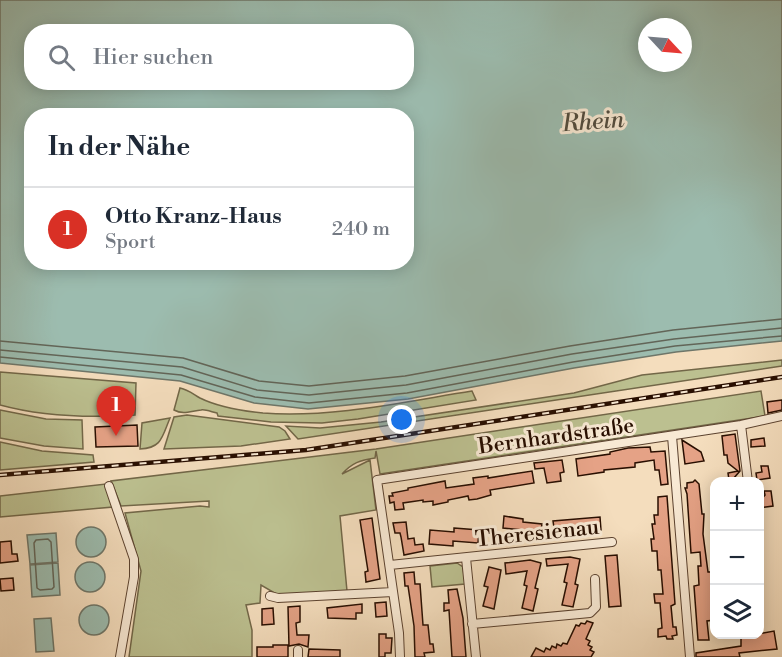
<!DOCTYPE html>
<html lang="de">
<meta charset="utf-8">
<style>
:root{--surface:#fff;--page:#f2f2f3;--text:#1f2937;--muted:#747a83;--line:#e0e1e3;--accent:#d93025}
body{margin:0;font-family:"Libre Bodoni",serif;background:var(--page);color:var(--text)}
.controls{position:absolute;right:18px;bottom:18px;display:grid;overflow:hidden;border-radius:12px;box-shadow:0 3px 15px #0003}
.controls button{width:54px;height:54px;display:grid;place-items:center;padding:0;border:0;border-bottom:2px solid var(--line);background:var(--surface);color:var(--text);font:30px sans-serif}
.compass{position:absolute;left:638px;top:18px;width:54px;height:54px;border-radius:50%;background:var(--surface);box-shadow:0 3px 15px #0003;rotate:116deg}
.you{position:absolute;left:402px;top:420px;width:21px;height:21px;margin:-15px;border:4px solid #fff;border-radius:50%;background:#1a73e8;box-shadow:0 0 0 9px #1a73e833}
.badge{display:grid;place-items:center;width:39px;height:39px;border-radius:50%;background:var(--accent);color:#fff;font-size:20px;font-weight:700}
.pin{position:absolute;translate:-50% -50px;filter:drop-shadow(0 2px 3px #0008)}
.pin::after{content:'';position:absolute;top:32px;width:21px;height:18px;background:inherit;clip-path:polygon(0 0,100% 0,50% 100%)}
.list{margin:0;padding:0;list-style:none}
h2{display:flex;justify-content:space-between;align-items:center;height:78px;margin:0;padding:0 24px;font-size:26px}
h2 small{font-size:20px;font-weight:400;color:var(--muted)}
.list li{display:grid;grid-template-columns:39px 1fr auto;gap:18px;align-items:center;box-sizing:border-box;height:84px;padding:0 24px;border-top:2px solid var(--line)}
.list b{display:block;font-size:22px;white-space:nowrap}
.list p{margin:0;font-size:20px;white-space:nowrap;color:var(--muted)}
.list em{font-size:20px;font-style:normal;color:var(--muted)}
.icon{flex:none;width:33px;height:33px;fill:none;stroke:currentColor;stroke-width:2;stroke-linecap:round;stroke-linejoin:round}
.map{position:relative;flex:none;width:782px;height:657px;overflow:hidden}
.search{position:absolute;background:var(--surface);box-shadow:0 3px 15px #0003;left:24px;top:24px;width:390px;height:66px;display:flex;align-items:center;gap:15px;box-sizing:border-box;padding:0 21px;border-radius:24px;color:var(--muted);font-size:22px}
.panel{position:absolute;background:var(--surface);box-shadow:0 3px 15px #0003;left:24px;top:108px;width:390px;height:162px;border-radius:24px}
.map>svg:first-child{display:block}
.green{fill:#bcc090;stroke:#726748;stroke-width:1.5}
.water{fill:#9cbcaf;stroke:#6e7669;stroke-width:1.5;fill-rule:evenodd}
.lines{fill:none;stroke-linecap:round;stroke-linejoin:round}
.shore{stroke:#626558;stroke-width:1.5}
.building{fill:#e5a286;stroke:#280e00;stroke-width:1.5}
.street-casing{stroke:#5b422f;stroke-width:10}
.street{stroke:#f8e9d4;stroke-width:8}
.rail-casing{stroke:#280e00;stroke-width:4.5}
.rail{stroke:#f8e9d4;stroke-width:2;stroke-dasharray:7;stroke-linecap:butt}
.labels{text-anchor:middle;stroke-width:6;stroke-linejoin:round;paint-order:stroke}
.street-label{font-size:22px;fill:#280e00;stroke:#f8e9d4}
.water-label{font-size:24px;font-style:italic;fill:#514b3d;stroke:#f8e9d4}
</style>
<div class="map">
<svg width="782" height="657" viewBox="0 0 782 657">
<rect width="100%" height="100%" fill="#f4ddbd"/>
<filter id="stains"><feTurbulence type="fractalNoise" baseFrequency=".00333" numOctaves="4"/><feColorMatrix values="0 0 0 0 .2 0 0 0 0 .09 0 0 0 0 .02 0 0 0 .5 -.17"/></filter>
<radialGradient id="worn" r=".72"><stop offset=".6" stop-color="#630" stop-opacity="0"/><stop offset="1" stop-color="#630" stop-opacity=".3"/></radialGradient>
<path class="green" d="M 782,360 L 782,366 L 298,439 L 286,426 L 320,428 L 381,422 L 574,393 L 642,375 Z
M 0,372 L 136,383 L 135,415 C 90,418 44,417 0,405 Z
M 180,388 C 189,390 193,394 200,398 C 218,407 243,411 263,413 C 332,418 403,402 472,391 L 476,400 L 358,419 L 322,423 L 271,422 L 218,416 L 217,413 C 212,412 205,409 201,410 C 191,411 183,415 174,410 Z
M 761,391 L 765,416 L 380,474 L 376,451 L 375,458 C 360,460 352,463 342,474 L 370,460 L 376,510 L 340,516 L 347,591 L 278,595 L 261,585 L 260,603 L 246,605 L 252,630 L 252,657 L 129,657 L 141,571 L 125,513 L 200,506 L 209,507 L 209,501 L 121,506 L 111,481 L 376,449 Z
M 0,410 L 46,419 L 82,420 L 83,449 L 44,446 L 0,438 Z
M 187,415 L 279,427 L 285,431 L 290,439 L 241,446 L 164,449 L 174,417 Z
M 170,418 C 162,437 162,448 140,449 L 142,423 Z
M 0,442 L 42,451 L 93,455 L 94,462 L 0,470 Z
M 106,484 L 113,507 L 0,517 L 0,496 Z
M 457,563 L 463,567 L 465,584 L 432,587 L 430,566 Z"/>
<path class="water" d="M 0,0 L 782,0 L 782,341 L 676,352 L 574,368 L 408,399 L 308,409 L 254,403 L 180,381 L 0,363 ZM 647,27 L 683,27 L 683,63 L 647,63 ZM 32,32 L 406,32 L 406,82 L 32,82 ZM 32,116 L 406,116 L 406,262 L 32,262 Z
M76 542a15 15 0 1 1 30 0a15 15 0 1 1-30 0Z
M 56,533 L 58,562 L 30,564 L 27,535 Z
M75 577a15 15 0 1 1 30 0a15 15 0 1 1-30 0Z
M 58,563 L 60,595 L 32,597 L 30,565 Z
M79 620a15 15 0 1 1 30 0a15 15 0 1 1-30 0Z
M 51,618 L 54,651 L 36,652 L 34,619 Z"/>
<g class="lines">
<path class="shore" d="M 0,341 L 183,358 L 259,381 L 309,386 L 405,376 L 570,346 L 673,330 L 782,319
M 0,350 L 182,367 L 257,390 L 309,395 L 406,385 L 572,354 L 674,339 L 782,328
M 0,357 L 181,375 L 255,397 L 309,403 L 407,393 L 573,362 L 675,346 L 782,336
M 48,539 L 51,542 L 54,587 L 52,589 L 40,590 L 37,588 L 34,543 L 36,540 Z"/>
</g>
<path class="building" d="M 782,400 L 782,410 L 768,413 L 767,402 Z
M 137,425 L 138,446 L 96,447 L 95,427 Z
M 735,434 L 740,471 L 733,479 L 729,480 L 728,473 L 738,471 L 728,463 L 727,455 L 724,455 L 722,436 Z
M 764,438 L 765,446 L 751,447 L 751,440 Z
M 682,440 L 701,452 L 704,461 L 685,464 Z
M 650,447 L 651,452 L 665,451 L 668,484 L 661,485 L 659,470 L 655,470 L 654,460 L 635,463 L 635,467 L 604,470 L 604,472 L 578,476 L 576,459 L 610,454 L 610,452 L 628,448 Z
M 562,460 L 564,472 L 560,473 L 561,481 L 547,483 L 544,468 L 535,469 L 534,463 Z
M 761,466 L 768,466 L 770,478 L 757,480 L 756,473 L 762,472 Z
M 532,471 L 534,483 L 490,490 L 491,495 L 477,499 L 469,500 L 468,496 L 448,500 L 448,502 L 433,505 L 433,501 L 423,502 L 423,500 L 403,503 L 404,509 L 395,510 L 394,502 L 390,503 L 389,496 L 393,496 L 392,493 L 408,490 L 408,488 L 445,481 L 446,488 L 474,484 L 473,478 L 488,476 L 488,478 Z
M 695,480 L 699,484 L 702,514 L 704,514 L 703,534 L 708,572 L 714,572 L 714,620 L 707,621 L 709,640 L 698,640 L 694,586 L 699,585 L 698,566 L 701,566 L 700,552 L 691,553 L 687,494 L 685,488 L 687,488 L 687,483 L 693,482 Z
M 764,491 L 771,491 L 773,506 L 759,508 L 759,502 L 765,495 Z
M 667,496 L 675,604 L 671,606 L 673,627 L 676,627 L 677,635 L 672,636 L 673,639 L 667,639 L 666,636 L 658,637 L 658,629 L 662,628 L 660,603 L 655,603 L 654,594 L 663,594 L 661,570 L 658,570 L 657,551 L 652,551 L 651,539 L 654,539 L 652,524 L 655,524 L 654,515 L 658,515 L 658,497 Z
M 504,516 L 523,519 L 523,522 L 542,524 L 540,536 L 521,534 L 522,530 L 503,528 Z
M 600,517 L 601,530 L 555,534 L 553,521 Z
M 372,518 L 380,579 L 366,582 L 365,572 L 368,571 L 360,520 Z
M 406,522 L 408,539 L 414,538 L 415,545 L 423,544 L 424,551 L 404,555 L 401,537 L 400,533 L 395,533 L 393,523 Z
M 454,528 L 479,530 L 478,543 L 453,541 L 453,546 L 429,544 L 430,530 L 454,532 Z
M 11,541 L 12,554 L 17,554 L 18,561 L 0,563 L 0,542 Z
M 617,555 L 621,606 L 609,607 L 605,556 Z
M 570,557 L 580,559 L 575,584 L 578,585 L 573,607 L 562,605 L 567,583 L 564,582 L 568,564 L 547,566 L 546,559 Z
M 530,560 L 541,563 L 535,588 L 538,589 L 533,611 L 522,608 L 527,586 L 524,585 L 527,571 L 506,574 L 505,563 Z
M 489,567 L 501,570 L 494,609 L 483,606 L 488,587 L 484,586 Z
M 414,572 L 415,584 L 420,584 L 423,625 L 428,625 L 430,644 L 433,644 L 434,652 L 424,653 L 425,657 L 415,657 L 414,626 L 408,586 L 405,586 L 404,573 Z
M 13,578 L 14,590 L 1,591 L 0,579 Z
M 457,589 L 463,618 L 466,657 L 452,657 L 449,610 L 444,611 L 444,603 L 449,603 L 448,590 Z
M 386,602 L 387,616 L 376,617 L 375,603 Z
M 362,604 L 362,613 L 356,613 L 356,619 L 328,618 L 327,608 Z
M 300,606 L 300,622 L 296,623 L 297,635 L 309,635 L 308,647 L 299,644 L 289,646 L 288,607 Z
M 273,608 L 274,624 L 262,625 L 262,609 Z
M 587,621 L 593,623 L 586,639 L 590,641 L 588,645 L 592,647 L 590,650 L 594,652 L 591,657 L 531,657 L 536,648 L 544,652 L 546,648 L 550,650 L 552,646 L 556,648 L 557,644 L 561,646 L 563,643 L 567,644 L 576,625 L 579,626 L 581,623 L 585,624 Z
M 774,631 L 777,649 L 739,653 L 740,657 L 696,657 L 696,653 L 741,646 L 741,637 Z
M 379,634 L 386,634 L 386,638 L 392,638 L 391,653 L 385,653 L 385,657 L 379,657 Z
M 273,645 L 288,645 L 288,657 L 257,657 L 257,647 L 273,647 Z
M 309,649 L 340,650 L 340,657 L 308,657 Z"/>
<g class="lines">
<g class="street-casing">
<path id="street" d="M 741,425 L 748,482
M 672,436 L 690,657
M 109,486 L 134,559 L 134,577 L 120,657
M 466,558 L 476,657
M 390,565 L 612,542
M 270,596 L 278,598 L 393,592
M 472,624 L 590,613 L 596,607 L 595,579
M 298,657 L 298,650
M 400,657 L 399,633 L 377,480 L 741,425 L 782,416"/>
</g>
<use href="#street" class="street"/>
<g class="rail-casing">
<path id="rail" d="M 0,475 L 306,450 L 782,377"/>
</g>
<use href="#rail" class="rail"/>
</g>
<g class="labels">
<g class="street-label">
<text transform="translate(556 435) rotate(-8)" y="8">Bernhardstraße</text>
<text transform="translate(537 532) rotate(-6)" y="8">Theresienau</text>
</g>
<g class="water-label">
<text transform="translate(593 121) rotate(-4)" y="8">Rhein</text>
</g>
</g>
<rect width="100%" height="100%" filter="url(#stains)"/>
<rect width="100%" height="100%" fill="url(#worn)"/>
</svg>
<div class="controls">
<button>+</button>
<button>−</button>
<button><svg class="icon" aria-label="layers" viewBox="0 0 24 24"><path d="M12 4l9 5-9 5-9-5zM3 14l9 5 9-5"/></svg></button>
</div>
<svg class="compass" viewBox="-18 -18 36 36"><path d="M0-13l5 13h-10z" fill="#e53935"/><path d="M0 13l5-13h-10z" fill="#747a83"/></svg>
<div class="you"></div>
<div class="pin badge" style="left:116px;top:436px">1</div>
<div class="search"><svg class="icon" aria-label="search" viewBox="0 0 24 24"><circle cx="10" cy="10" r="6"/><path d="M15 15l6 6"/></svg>Hier suchen</div>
<section class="panel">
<h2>In der Nähe<small></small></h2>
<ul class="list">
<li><span class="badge">1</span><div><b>Otto Kranz-Haus</b><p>Sport</p></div><em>240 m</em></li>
</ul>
</section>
</div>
